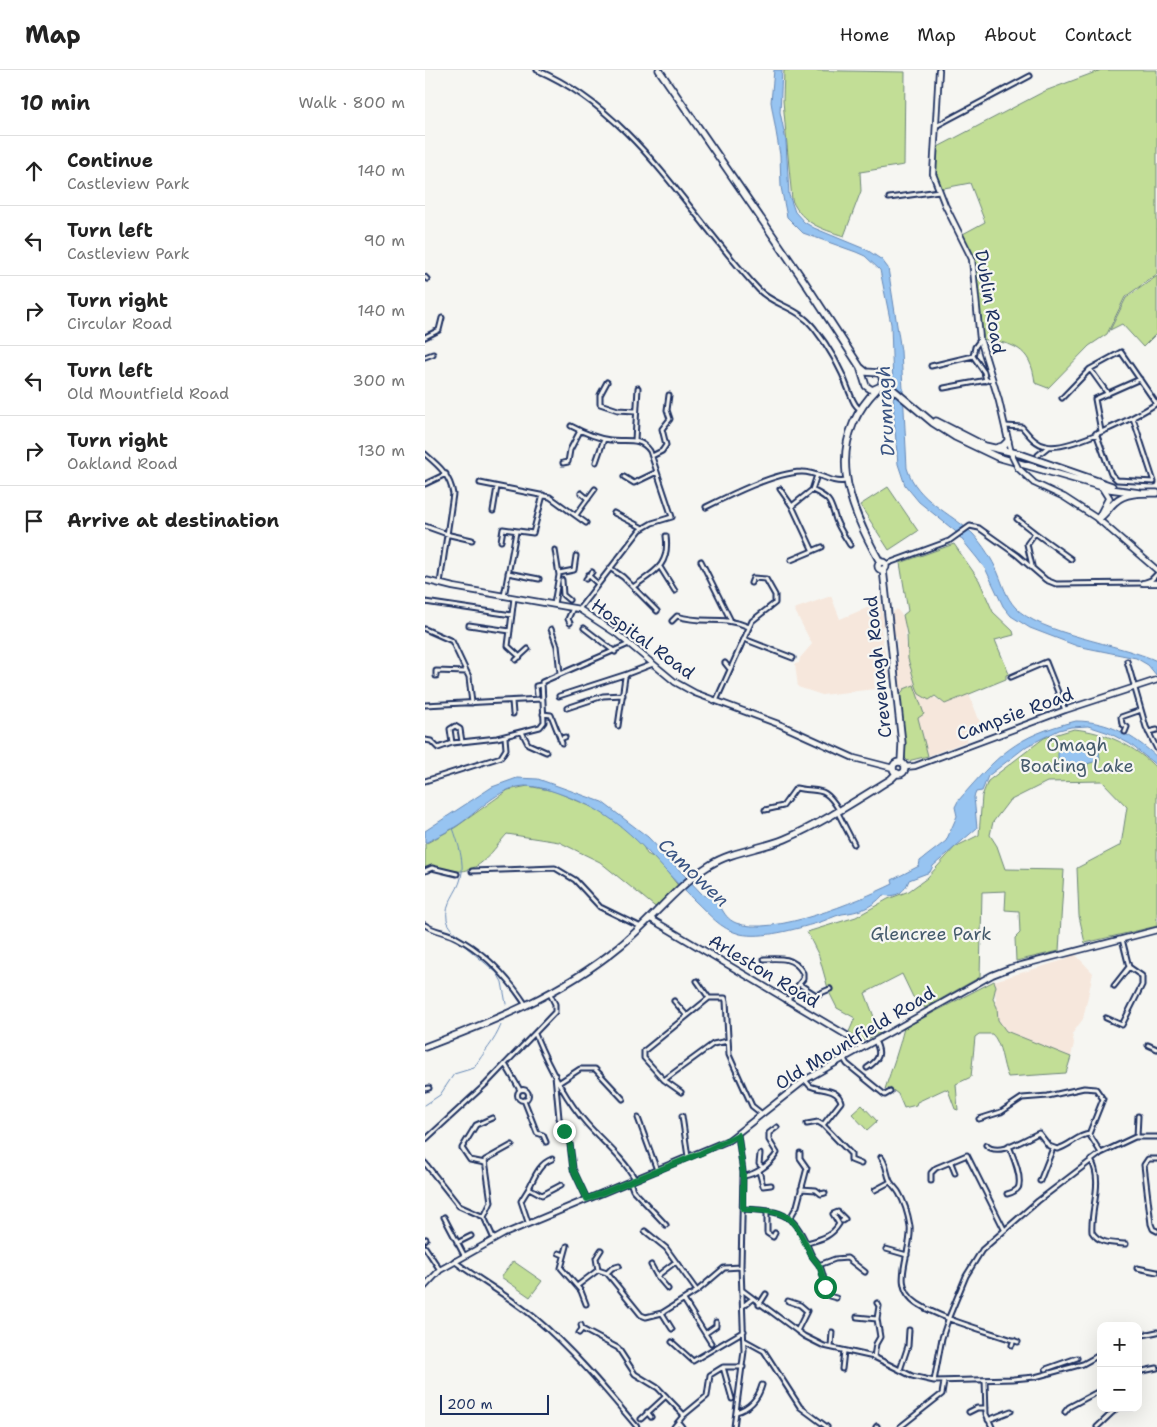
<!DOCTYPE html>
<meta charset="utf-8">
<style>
:root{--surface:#fff;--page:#f6f6f6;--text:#222;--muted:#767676;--line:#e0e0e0}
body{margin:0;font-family:"Shantell Sans",sans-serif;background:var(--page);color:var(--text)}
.controls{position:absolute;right:15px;bottom:15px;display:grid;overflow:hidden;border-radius:10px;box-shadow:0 5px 20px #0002}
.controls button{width:45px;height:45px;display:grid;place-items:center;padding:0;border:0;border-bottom:1px solid var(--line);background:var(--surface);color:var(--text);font:25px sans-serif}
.scale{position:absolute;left:15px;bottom:12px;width:109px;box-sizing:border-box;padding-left:5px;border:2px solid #1b2f5e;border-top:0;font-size:14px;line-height:18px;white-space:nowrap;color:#1b2f5e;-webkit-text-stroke:4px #f6f6f2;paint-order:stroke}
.stop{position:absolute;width:15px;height:15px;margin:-11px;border:4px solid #0b8043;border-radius:50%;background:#fff}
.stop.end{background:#0b8043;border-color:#fff;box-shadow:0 1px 5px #0008}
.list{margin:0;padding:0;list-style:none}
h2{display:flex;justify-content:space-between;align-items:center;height:65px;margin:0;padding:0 20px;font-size:21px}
h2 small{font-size:16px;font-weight:400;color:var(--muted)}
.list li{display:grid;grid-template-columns:32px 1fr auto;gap:15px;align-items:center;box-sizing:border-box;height:70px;padding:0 20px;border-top:1px solid var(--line)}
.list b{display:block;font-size:19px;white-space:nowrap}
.list p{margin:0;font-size:16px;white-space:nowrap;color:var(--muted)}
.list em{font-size:16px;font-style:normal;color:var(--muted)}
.icon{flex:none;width:28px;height:28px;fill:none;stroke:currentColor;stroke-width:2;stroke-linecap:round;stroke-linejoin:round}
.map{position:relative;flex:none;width:732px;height:1357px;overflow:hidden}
header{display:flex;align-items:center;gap:30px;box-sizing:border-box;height:70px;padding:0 25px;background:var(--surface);border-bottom:1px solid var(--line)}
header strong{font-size:24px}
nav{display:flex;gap:28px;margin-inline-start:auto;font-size:18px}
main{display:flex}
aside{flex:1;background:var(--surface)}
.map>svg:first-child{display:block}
.built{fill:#f6e7dc}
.green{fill:#c2de96;stroke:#6e867a}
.water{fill:#97c4f1;stroke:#6588b6}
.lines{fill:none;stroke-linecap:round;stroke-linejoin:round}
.stream{stroke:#6588b6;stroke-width:1}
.street-casing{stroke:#1b2f5e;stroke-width:7}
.secondary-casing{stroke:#1b2f5e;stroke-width:8}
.highway-casing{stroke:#1b2f5e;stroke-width:9}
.street{stroke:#f6f6f2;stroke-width:3}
.secondary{stroke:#f6f6f2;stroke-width:4.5}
.highway{stroke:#f6f6f2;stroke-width:5.5}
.secondary-bridge-casing{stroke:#1b2f5e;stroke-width:8;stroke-linecap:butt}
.secondary-bridge{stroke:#f6f6f2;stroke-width:4.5}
.route{stroke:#0b8043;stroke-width:6}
.labels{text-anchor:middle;stroke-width:4.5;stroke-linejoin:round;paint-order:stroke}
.street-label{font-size:18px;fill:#1b2f5e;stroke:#f6f6f2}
.park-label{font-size:18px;fill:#455b6c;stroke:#f6f6f2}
.water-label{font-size:19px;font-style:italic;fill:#3a5483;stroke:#f6f6f2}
</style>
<header>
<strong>Map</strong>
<nav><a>Home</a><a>Map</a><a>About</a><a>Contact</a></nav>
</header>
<main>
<aside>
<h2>10 min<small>Walk · 800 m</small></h2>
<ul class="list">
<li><svg class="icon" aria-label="ahead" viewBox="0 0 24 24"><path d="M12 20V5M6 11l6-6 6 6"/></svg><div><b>Continue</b><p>Castleview Park</p></div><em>140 m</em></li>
<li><svg class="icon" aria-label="left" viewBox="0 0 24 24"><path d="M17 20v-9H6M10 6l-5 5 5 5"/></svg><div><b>Turn left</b><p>Castleview Park</p></div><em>90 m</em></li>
<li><svg class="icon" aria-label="right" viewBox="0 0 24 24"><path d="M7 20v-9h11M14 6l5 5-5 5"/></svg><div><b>Turn right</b><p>Circular Road</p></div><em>140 m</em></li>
<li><svg class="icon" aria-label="left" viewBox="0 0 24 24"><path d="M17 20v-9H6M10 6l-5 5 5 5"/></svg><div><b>Turn left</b><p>Old Mountfield Road</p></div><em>300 m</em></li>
<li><svg class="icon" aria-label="right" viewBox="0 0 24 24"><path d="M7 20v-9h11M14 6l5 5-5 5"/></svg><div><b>Turn right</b><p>Oakland Road</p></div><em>130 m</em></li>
<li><svg class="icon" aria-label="arrive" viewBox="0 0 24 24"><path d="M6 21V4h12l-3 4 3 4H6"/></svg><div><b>Arrive at destination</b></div></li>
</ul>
</aside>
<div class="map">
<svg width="732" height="1357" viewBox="0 0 732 1357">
<rect width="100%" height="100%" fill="#f6f6f2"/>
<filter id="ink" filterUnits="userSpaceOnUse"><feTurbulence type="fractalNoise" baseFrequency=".02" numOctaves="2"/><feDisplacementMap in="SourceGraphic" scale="10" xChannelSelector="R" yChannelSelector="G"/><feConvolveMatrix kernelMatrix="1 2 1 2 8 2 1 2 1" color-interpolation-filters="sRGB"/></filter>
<g filter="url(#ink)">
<path class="built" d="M 406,526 L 415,549 L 456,532 L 459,555 L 456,558 L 457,568 L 465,608 L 462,609 L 458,600 L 449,604 L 450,619 L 397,625 L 373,617 L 370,594 L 374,593 L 375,588 L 387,574 L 369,539 Z
M 472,539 L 479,548 L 483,589 L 491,616 L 520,634 L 544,624 L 560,665 L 557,662 L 543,666 L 542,671 L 503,686 L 493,648 L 489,616 L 474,623 L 472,568 L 469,566 L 466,544 Z
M 649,883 L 668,903 L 658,949 L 647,964 L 649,973 L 646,987 L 581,961 L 573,950 L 569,911 L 639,890 Z"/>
<path class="green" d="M 359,0 L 480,2 L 479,95 L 435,102 L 436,121 L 419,166 C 396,159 377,153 367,130 L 358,31 Z
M 676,0 L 732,0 L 732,204 L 700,227 L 682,264 L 664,276 L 623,318 L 610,313 C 606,276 587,273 555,269 L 549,200 L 536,165 L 560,152 L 545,113 L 514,119 L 510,112 L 509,79 L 620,21 Z
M 732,206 L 732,263 L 718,277 L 697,254 L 685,260 L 701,228 Z
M 463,417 L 493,461 L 464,480 L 435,435 Z
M 529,474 L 554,510 L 568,542 L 588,561 L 589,565 L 570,570 L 584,604 L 581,605 L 581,609 L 520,634 L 510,626 L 504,630 L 494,624 L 491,616 L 483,589 L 482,564 L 478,545 L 483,541 L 475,493 Z
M 489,615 L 499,644 L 493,648 L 503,686 L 483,691 L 480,688 L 474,627 L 479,619 Z
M 649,659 C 680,662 711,676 732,699 L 732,856 L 660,873 L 654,846 L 652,798 L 696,775 L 702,737 L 677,711 L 622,712 L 584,731 L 568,752 L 565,765 L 572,776 L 580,799 L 639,800 L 634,881 L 591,891 L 590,868 L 595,863 L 594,841 L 580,840 L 581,821 L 557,822 L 555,907 L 500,938 L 488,927 L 477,904 L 440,923 L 455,963 L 438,971 L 423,964 L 430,948 L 412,938 L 404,922 L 394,886 L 382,862 L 431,847 L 463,829 L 484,821 L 502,808 L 530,777 L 554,765 L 557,726 L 563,711 L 619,668 Z
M 103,716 L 129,721 L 179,742 L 200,758 L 217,774 L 222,784 L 232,789 L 255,818 L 234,840 L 175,792 L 134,772 L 82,764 C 68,779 56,803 31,801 C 20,801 11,798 0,799 L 0,774 L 31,757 L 83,720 Z
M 569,911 L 571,916 L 568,929 L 572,937 L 573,950 L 581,961 L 646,987 L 641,1003 L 583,1007 C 577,995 577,973 567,964 L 554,964 L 550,967 L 546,1007 L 531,1014 L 533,1040 L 530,1039 L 523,1020 L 520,1019 L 492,1032 L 491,1035 L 479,1038 L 473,1024 L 465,1018 L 460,1019 C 467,998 474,979 479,958 Z
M 437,1035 L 452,1051 L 442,1060 L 427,1044 Z
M 88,1191 L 117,1211 L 105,1227 L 76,1207 Z"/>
<path class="water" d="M 349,0 L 357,0 L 355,42 L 361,71 L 364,125 L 370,142 L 379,152 L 389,158 L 442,180 L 457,190 L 463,198 L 476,281 L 482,398 C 492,431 525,442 548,464 C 558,475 567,489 573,503 C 578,515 581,527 590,537 C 614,564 696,574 732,591 L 732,606 L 723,595 L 711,588 L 652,576 L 605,558 L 586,546 L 578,536 L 561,500 L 552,488 L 530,461 L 494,432 L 480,415 L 473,394 L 469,349 L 466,254 L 455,200 L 440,186 L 431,182 L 378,163 L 362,147 L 356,117 L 355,85 L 346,32 Z
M 651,651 C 683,651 709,666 732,687 L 732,696 L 705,674 L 684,663 L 663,656 L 646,657 L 634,660 L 602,676 L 563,706 L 557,721 L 551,722 L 549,727 L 552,758 L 508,796 L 505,802 L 484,810 C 480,822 471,828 458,825 C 447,838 433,842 417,844 C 409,846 400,851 392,853 C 371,859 337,869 315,864 C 295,859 284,844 270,831 C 225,788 203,748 141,726 C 128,721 114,716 100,716 C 72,717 52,744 30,757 C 20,763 10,768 0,773 L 0,761 L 67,717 L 92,708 L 113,709 L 177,732 L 223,767 L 278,825 C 299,829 294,846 311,853 C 348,867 433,831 468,814 L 467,810 L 494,796 L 495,791 L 521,771 L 532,746 L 530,737 L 533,731 C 573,685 590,666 651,651 Z
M 668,673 L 674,678 L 675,690 L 662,694 L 663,699 L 658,702 L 642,700 L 633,691 L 633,683 L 638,678 Z"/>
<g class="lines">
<path class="stream" d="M 28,758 C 33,772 40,793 36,808 C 33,822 19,834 22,849 C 23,857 31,862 34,868
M 35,872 L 72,903 L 77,912 L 81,934
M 0,1035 L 15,1025 L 29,1004 L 49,998 C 59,981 69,973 76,955"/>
<g class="street-casing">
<path id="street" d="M 112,0 C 211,42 263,145 334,220 C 349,236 372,236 389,258 C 404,277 416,298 424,321 C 427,328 429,336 436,340
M 511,56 L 605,6
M 464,128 L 514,121
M 0,207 L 2,209
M 0,267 L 14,260 L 17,248
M 548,286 L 559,302 L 561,311
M 0,287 L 8,284
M 506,296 L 548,286 L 550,277 L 555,270
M 665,299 L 683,324
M 182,312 L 175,325 L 175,334 L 193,340 L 210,341
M 519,318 L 567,309
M 637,328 L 665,299 L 696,282 L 731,333
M 146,356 C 159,363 171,368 185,370 C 200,372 215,366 225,381 L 247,447 L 227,453 L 215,460 L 154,539
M 580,356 L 597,357 C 604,365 610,374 621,376 C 642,382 713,346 732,333
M 676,361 L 670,329 L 715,309
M 671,363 L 686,404 L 692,410 L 729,412 L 708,348
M 210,370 L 213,318
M 0,384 C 14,396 25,405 28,424 L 15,513
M 613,385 L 623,377
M 227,386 L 237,381 L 241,375 L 237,359 L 245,349 L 242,340 L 244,325
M 171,392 L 179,369
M 138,393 L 143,392 L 145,380 L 155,361
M 199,407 L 209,413 L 232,402
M 55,413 L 125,427 L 161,453
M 0,414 L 21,404
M 355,419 L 367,436 L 388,481
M 387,420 C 406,429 405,431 411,450 C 414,458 420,467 425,475
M 156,423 L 163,429
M 367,436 L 387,420 L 392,405
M 281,437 C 305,425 349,403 376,402 C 392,401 405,414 421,411
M 68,441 L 72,417
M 189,443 L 218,458
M 151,445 L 170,419
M 592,449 L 610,463
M 0,456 L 25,465 L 47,470
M 76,471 L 78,459 L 108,463 L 118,425
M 366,490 L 397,477
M 276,491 L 305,549
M 461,494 L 524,471 L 545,456 L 554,458 L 592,485 L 621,510 L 631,514 L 718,513 L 726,510 L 732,504
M 607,496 L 602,474 L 610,463 L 646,489
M 235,497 L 250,521
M 185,498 L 198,507 L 232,541
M 83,503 L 114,509
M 134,503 L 149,500 L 151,486
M 163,505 L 173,514
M 161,509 L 167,502
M 137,510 L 138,525 L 144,530
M 208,517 C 229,502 245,496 241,466
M 79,526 L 91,462
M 89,528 L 83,576 L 95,587
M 0,532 L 87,545
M 129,534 L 134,505 L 130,480
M 247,551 L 252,546 C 279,555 296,545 324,557
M 145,553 L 143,549 L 148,538
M 44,555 L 85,561
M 159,558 L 190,582
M 0,559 L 27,571 L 44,607 L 47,633
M 126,559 L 132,576 L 135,603
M 319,569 L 368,588
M 91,590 L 103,579
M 702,591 L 721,657 L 732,679
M 300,593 L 304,598
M 11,606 L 11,601 L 41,602
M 586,607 L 621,592 L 640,640
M 112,625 L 111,616 L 116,615
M 134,626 L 202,604
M 87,631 L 88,644
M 291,631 L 327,551 L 350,533 L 350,525 L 341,509 L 328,508 L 326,513
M 0,635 L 117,629
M 142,638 L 178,626 L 198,625
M 118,644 L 126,645 L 137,673
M 193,656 L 200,607 L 202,604 L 228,594
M 97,662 L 103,674 L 121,682
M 700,662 L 702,657 L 697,654 L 696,647 L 716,640
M 723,662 L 732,660
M 135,669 L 140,667
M 0,670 L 6,671 L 13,678 L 27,673 L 72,668 L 115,657 L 119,652 L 117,612 L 204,574
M 27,673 L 25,659 L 30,656 L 35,659 L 37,672
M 0,711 L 76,687 L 81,679 L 80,667
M 340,740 L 358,736 L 371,718 C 395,723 399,715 414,740
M 412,741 L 429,774
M 0,801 L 7,798 L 32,804
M 47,801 L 130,798 L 150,810 L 175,837 L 216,857
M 0,855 C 10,862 22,862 32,868 C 60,883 84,909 101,935
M 339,889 C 356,888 369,887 378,903 L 378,909 L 374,914
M 272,911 L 284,928
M 689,916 L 704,897 L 697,869
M 249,931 L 262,946
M 362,931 L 374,914 L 391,925 L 405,919
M 681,948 L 697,955 L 717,915 L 717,906 L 704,897
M 110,964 C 123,995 140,1029 162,1054 C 178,1072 198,1088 210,1109
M 303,971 L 288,974 L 239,1010 L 219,988 L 219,981 L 284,928 L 300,928 L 301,931 L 304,985 L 327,1036 L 337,1044
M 723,975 L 732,979
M 419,989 L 422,994 L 460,1025 L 465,1022
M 80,994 L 95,1020
M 442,998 C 454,990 457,984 450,971
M 130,1005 L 134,1048 L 145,1074 L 148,1099 L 162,1129
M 239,1010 L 256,1022
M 380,1010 L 385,1016 C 396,1021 413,1018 416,1032 L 398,1055
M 135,1012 L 155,999 L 170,999 L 198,1029
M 0,1019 L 4,1018
M92.5 1025a5.5 5.5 0 1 1 11 0a5.5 5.5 0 1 1-11 0Z
M 99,1030 L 112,1063 L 118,1065 L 121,1072
M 257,1046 L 263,1087
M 213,1048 L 232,1100
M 554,1049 L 576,1042 L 597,1028 L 623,1026 L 659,1018 L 671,1019 L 678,1029 L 664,1064 L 676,1083
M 382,1054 L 393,1052 L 398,1055 L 426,1084 L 426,1090 L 436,1094
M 712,1067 L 713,1046
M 0,1070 L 61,1014 L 130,942 L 130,934 L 125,924
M 561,1075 C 574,1088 600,1068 614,1063 L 624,1076 L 632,1079 C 645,1076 651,1066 664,1064
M 335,1084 L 334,1094 L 337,1097
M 456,1087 C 462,1095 461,1102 465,1111 C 467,1115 472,1119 474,1123 C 480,1133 483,1144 485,1156 C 488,1183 463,1215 493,1234 C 518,1250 563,1261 593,1272
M 732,1089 L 723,1089 L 719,1095 L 726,1154 L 728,1159 L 732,1161
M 666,1090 C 679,1112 665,1139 667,1162 C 674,1174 688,1173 701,1174
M 0,1093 L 34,1136 L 59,1147
M 60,1093 L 45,1090 L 37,1078 L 51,1055 L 67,1048
M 526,1093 L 530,1103
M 334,1101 L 338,1116 L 346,1115
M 318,1106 C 331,1105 345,1094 352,1083 L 344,1070 L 344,1063 L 352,1057
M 506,1111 L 506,1103 L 511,1098 L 542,1085 L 579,1159
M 615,1111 L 628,1078
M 205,1112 L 208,1120 L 241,1155
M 104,1118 C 110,1106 114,1094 127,1089
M 376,1119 L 391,1120 L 396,1124 L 400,1123
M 450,1120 L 465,1112
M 582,1124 C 586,1123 594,1120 594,1115 C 596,1103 588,1087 584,1076
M 318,1139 C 362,1141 369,1144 386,1184 C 388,1188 392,1192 395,1196 C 399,1206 400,1216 404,1226 L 411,1228
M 342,1141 L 342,1163 L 348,1167 L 350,1163
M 19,1147 L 39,1185
M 365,1148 L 372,1136 L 382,1098 L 375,1088 L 375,1083
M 103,1152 L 96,1131 L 104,1118 L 117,1125 L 136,1115
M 220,1161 L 241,1178 L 272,1221
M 69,1169 L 59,1147 L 66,1132 L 60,1090 L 87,1075
M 0,1170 L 1,1169
M 32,1173 L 46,1166
M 382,1173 C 396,1169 406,1167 414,1154 L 408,1144 L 413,1142 L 420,1149 L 417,1151
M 142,1176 L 136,1198 L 156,1221 L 161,1234
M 0,1177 L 15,1200
M 461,1179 L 482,1185
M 134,1183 L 139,1185
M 29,1191 C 56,1211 85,1227 110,1248 C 149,1281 180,1319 212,1357
M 226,1195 L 232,1206 L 243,1219
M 394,1195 L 410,1189 L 422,1188 L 440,1202
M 712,1198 L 732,1202
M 173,1200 L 171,1188 L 176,1180
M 182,1203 L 187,1198 L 194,1196
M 232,1206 L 249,1193
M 152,1216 L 173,1200 L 182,1203 L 216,1245 L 221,1247 L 237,1243 L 272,1221 L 299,1198 L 316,1197
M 317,1220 L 379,1266 L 399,1276 L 449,1287 L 487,1306 L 509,1311 L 588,1309 L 610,1307 L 658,1294 L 676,1284
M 259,1230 L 286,1273
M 363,1231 L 375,1235 L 382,1241 L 372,1261
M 334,1235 L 341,1224
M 318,1236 L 327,1229
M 237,1243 L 247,1259
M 432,1247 L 452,1249
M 156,1255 L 157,1259 L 193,1278 L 210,1304 L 233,1318 L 259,1345
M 154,1263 L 157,1259
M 281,1263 L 291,1256 L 291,1252
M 713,1266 L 732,1262
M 319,1270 L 339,1281 L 375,1337 L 402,1357
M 247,1272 L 268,1291 L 319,1261
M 587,1275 L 589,1270
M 406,1277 L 407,1262
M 449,1287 L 451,1274 L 455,1267 L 452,1249 L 454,1236 L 452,1233
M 298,1297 L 307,1329
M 417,1299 L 419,1281
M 621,1299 L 652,1288
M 475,1300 L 483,1276 L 484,1260
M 713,1302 L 732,1298
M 560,1310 L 561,1344 L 567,1357
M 509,1311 L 517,1268 L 524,1247 L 541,1206 L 557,1180 L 613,1131 L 676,1083 L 710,1067 L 732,1067
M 684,1338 L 688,1342
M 222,1342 L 226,1347
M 311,1342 C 325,1338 333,1329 337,1315
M 544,1342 L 552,1338 L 561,1338
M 640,1342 L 644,1337 L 676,1320
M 216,1349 L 241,1326
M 563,1350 L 586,1341
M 253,1352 L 257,1357
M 249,1357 L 259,1345 L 282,1326 L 285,1305 L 298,1297 L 318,1297
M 309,1357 L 319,1281 L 316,1197 L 318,1102 L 313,1065
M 451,1357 L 452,1356
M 475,1357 L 517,1324 L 519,1312
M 672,1357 L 692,1338"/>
</g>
<g class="secondary-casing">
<path id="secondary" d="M 514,0 L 508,104 L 520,135 L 547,189 L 555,269 L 574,331 L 586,383
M 593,398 L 609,413 L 639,427 L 673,449 L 732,500
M 0,510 L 28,517 L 154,539 L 192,564 L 250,612 L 270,623 L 356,655 L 429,688 L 468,698
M 718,513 L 732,513
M 480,697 L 490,696 L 640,640 L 732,610
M 226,849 L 423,966 L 436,977
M 0,1216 L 15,1200 L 79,1164 L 304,1070 L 380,1010 L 567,905 L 585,898 L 732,860"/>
</g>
<g class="highway-casing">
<path id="highway" d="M 234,0 L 379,211 L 435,297 L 441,316 L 447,320 L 456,316 L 458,308 L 454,303 L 441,302 L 435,297
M 458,311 L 508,353 L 530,367 L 572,387 L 685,419 L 715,423
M 452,319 C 398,374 423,435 455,492
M 511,351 L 560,376 L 595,384 L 687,416
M 571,378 L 578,376 L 583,371
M 673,449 C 681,444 684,437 690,432 C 700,422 719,423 732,423
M 673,449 L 684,428 L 677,417
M453 496a4 4 0 1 1 8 0a4 4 0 1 1-8 0Z
M 458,499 L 477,673 L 476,692
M468 698a6 6 0 1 1 12 0a6 6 0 1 1-12 0Z
M 0,977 C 69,951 137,924 195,876 C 226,851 251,816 285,795 C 307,781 336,779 360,769 C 397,753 432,730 466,709 L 472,703"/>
</g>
<use href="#street" class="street"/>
<use href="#secondary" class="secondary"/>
<use href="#highway" class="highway"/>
<g class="secondary-bridge-casing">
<path id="secondary-bridge" d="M 587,386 L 593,398"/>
</g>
<use href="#secondary-bridge" class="secondary-bridge"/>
</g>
</g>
<g class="lines" filter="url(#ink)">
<path class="route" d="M 139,1061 L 145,1074 L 148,1099 L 162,1129 L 276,1083 L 313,1065 L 318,1102 L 318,1139 C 366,1142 366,1143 386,1185 C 388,1188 391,1191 393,1194 C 397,1200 398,1209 400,1217"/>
</g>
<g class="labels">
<g class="street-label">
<text transform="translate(565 232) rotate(80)" y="6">Dublin Road</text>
<text transform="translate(218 569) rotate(36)" y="6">Hospital Road</text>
<text transform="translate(453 597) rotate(-96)" y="6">Crevenagh Road</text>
<text transform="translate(590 644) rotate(-20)" y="6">Campsie Road</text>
<text transform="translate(339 901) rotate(31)" y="6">Arleston Road</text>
<text transform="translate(430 968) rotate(-31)" y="6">Old Mountfield Road</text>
</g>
<g class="park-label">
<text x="652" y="681">Omagh<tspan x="652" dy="21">Boating Lake</tspan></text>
<text x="506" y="870">Glencree Park</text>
</g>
<g class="water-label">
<text transform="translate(460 341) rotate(-93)" y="7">Drumragh</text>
<text transform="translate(269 802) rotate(44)" y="7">Camowen</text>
</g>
</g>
</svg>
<div class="controls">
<button>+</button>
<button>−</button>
</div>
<div class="scale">200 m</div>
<div class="stop" style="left:400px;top:1217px"></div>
<div class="stop end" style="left:139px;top:1061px"></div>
</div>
</main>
